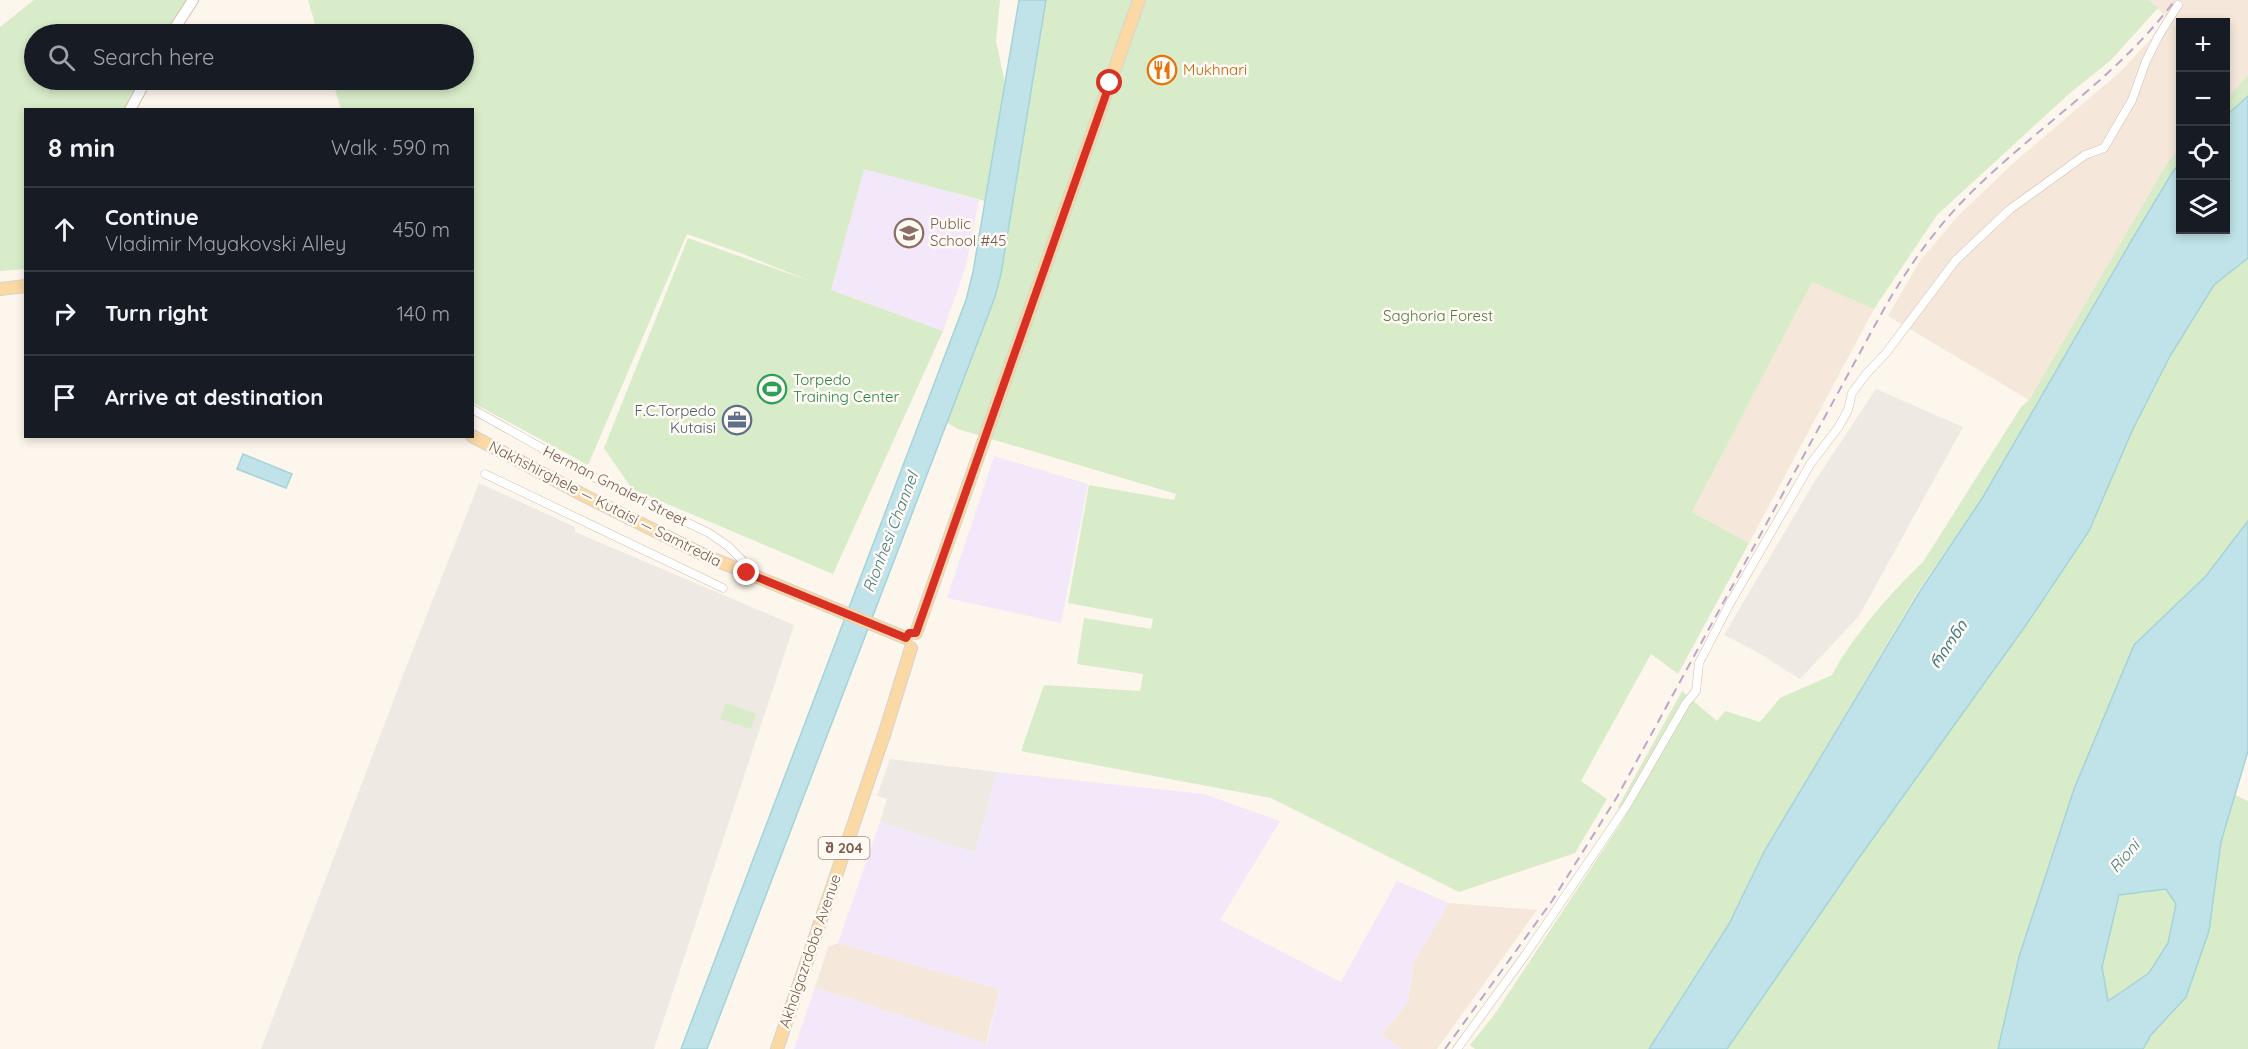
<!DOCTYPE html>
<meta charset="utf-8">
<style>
:root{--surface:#171b24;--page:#20242c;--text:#f1f3f6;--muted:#9ea1a6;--line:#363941}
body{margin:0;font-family:Quicksand,"Noto Sans Georgian",sans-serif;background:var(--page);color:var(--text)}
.controls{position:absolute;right:18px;top:18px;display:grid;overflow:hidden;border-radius:0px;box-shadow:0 3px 9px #0003}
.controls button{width:54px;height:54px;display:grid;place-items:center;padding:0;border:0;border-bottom:2px solid var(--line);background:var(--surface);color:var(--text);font:30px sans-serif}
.stop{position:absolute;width:18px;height:18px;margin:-14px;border:4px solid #d93025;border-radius:50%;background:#fff}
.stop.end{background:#d93025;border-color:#fff;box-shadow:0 2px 6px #0008}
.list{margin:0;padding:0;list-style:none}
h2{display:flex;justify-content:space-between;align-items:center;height:78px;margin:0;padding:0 24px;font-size:26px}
h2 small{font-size:20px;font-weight:400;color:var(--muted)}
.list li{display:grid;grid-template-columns:39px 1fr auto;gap:18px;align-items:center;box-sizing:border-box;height:84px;padding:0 24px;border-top:2px solid var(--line)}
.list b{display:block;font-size:22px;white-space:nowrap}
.list p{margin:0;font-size:20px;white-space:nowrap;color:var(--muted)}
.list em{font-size:20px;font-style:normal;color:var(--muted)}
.icon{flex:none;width:33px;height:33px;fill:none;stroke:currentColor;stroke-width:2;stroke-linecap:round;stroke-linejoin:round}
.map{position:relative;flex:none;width:2248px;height:1049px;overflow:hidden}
.search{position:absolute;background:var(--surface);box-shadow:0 3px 9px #0003;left:24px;top:24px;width:450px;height:66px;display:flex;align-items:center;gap:15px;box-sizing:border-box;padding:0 21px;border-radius:33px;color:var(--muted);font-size:22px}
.panel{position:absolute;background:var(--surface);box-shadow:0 3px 9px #0003;left:24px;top:108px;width:450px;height:330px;border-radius:0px}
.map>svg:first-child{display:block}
.residential{fill:#f5e8da}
.industrial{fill:#efe9e4}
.education{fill:#f3e8fa}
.green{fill:#d8ecc9}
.water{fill:#bfe3e8;stroke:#a5d3da;stroke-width:1.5;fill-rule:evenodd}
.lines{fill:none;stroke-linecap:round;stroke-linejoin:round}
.street-casing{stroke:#d1beb0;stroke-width:9}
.secondary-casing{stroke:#d6c0b0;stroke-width:12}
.primary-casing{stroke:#dad1cd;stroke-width:14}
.street{stroke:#fff;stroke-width:8}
.secondary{stroke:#fff;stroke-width:10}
.primary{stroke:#fbd9a5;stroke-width:12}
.rail{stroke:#b9a8c9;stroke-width:2;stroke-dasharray:9 6;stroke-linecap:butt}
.route{stroke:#d93025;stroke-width:8}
.labels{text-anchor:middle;stroke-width:5;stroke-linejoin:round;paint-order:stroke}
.shield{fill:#fffaf3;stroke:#a28b7f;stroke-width:1.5}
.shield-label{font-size:14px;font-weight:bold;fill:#7a5c4d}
.food-label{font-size:15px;fill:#c56008;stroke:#fffaf3;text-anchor:start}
.education-label{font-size:15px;fill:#785e54;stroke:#fffaf3;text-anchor:start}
.park-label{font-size:15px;fill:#537a41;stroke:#fffaf3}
.leisure-label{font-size:15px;fill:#27864d;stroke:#fffaf3;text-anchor:start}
.service-label{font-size:15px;fill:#4e5e75;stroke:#fffaf3;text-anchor:end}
.street-label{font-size:15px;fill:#7a5c4d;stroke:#fffaf3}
.water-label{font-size:16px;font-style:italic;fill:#437c86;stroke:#fffaf3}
</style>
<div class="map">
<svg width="2248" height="1049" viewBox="0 0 2248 1049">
<rect width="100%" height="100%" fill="#fdf6ec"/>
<path class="residential" d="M 2149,0 L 2248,0 L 2248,75 L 2226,99 L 2226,22 L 2180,22 L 2180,148 L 2167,163 L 2029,400 L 1888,316 L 1919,262 L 1957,217 L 2009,167 L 2121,71 L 2169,19 Z
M 1812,281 L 1874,309 L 1749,543 L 1692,512 Z
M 1449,903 L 1537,910 L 1437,1049 L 1401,1049 L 1381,1035 L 1408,1002 L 1414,961 Z
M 838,943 L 999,989 L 986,1044 L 815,987 L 828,947 Z"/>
<path class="industrial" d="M 1876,389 L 1963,427 L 1859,616 L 1800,679 L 1757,652 L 1724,635 L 1813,484 Z
M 479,483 L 575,527 L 575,532 L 794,625 L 654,1049 L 261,1049 L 405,670 Z
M 890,759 L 997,772 L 975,853 L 880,822 L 887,799 L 877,796 Z"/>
<path class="education" d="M 864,168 L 979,200 L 966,266 L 943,331 L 831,290 Z
M 994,456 L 1088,484 L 1061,623 L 947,598 Z
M 997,772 L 1204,794 L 1280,821 L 1220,920 L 1341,982 L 1397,881 L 1449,903 L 1414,961 L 1408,1002 L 1381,1035 L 1401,1049 L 794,1049 L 815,987 L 987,1044 L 999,989 L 838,943 L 880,822 L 975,853 Z"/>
<path class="green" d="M 34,0 L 190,0 L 168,34 L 34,34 L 34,80 L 142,80 L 126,109 L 26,110 L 25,269 L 0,271 L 0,27 Z
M 308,0 L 1000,0 L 996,41 L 1005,83 L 985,201 L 864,169 L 831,290 L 943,331 L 833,574 L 632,489 L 604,448 L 688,238 L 810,281 L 743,254 L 687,234 L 588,465 L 477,405 L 472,401 L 472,110 L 341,109 L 332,80 L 464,80 L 464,34 L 318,34 Z
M 1046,0 L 2149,0 L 2158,8 L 2111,60 L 2070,93 L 1937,215 L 1874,309 L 1812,282 L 1692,512 L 1749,543 L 1678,674 L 1651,654 L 1581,781 L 1607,799 L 1575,853 L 1459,892 L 1271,798 L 1021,751 L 1044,685 L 1140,691 L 1143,674 L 1077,664 L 1084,618 L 1151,629 L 1153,619 L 1068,603 L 1089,485 L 1174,500 L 1176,494 L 958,429 L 946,422 L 995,297 L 1001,274 Z
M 2248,75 L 2248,96 L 2226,116 L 2226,99 Z
M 2180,148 L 2180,162 L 2172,173 L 2133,238 L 1983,497 L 1920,588 L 1765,850 L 1729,924 L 1649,1049 L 1475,1049 L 1470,1045 L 1494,1015 L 1625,817 L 1618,807 L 1682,691 L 1717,721 L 1725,711 L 1760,722 L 1780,698 L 1832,675 C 1851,638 1892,591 1923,562 L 2021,407 L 2029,400 L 2167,163 Z
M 2248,258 L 2248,521 L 2206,576 L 2134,645 L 2074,789 L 2019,957 L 1998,1049 L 1727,1049 L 1856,862 L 2026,625 L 2089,531 L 2132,430 L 2170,356 L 2214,285 Z
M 726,703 L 756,714 L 751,729 L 720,719 Z
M 2235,795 L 2248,801 L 2248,1049 L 2143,1049 L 2209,931 L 2221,842 Z
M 2166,889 L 2176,904 L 2168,943 L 2149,973 L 2108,1001 L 2102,967 L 2120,895 Z"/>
<path class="water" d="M 1019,0 L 1046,0 L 1001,274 L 995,297 L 707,1049 L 681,1049 L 966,300 L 973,272 Z
M 2248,96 L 2248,258 L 2214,285 L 2170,356 L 2132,431 L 2089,531 L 2026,625 L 1856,862 L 1727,1049 L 1649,1049 L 1729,924 L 1765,850 L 1920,591 L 1983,497 L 2133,238 L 2172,173 L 2180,162 L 2180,230 L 2226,230 L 2226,116 Z
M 243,454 L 292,474 L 286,488 L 237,469 Z
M 2248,521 L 2248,751 L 2221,842 L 2209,931 L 2186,997 L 2151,1035 L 2143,1049 L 1998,1049 L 2019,957 L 2074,789 L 2134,645 L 2206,576 ZM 2166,889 L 2176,904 L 2168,943 L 2149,973 L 2108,1001 L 2102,967 L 2119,895 Z"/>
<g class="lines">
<g class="street-casing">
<path id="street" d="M 472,409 L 599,480 L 709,533 L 728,546 L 742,560 L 747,573
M 485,474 L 723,588
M 1457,1049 L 1526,954 L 1627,805 L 1686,703 L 1696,691 L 1699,663 L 1729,605 L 1811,463 L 1838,428 L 1848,410 L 1852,393 L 1867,373 L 1886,353 L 1956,260 L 2009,210 L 2085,155 L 2104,148 L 2132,100 L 2146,61 L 2158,37 L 2178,5"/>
</g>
<g class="secondary-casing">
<path id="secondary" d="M 171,34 L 193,0
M 130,110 L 146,80"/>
</g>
<g class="primary-casing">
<path id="primary" d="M 0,289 L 26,286
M 472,436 L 587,497 L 706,556 L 906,638
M 916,633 L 1139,0
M 777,1049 L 885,732 L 911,648"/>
</g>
<use href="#street" class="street"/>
<use href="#secondary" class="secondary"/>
<use href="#primary" class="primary"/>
<path class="rail" d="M 1445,1049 L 1552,901 L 1617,797 L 1880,316 C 1908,266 1940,221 1982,182 C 2046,121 2122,72 2175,0"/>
</g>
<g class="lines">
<path class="route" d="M 747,573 L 906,638 L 909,633 L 916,633 L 1110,83"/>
</g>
<defs>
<g id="restaurant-ring" transform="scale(1.5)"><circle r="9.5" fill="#fffaf3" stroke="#e8710a" stroke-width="1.5"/><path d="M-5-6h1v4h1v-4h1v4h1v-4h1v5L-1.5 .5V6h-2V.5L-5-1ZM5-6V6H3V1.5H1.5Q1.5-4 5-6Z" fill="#e8710a"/></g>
<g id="school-ring" transform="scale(1.5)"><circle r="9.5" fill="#fffaf3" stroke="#8d6e63" stroke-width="1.5"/><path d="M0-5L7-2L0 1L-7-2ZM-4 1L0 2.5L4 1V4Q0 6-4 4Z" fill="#8d6e63"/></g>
<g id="stadium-ring" transform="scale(1.5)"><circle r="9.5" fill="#fffaf3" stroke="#2e9e5b" stroke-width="1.5"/><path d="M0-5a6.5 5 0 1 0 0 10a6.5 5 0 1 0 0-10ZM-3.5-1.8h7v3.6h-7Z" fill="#2e9e5b"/></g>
<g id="office-ring" transform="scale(1.5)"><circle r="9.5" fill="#fffaf3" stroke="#5c6f8a" stroke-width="1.5"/><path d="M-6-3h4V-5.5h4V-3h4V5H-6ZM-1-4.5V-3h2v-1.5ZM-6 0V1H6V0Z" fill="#5c6f8a"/></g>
</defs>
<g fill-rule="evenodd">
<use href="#restaurant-ring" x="1162" y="70"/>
<use href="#school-ring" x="909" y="233"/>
<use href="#stadium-ring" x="772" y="389"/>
<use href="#office-ring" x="737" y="420"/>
</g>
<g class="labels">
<rect class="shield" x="818.5" y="837" width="51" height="22" rx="4.5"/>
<g class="shield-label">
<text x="844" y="853">შ 204</text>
</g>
<g class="food-label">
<text x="1183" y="75">Mukhnari</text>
</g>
<g class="education-label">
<text x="930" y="229">Public<tspan x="930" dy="17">School #45</tspan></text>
</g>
<g class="park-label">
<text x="1438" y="321">Saghoria Forest</text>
</g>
<g class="leisure-label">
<text x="793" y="385">Torpedo<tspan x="793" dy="17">Training Center</tspan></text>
</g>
<g class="service-label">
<text x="716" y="416">F.C.Torpedo<tspan x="716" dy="17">Kutaisi</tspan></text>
</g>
<g class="street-label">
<text transform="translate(615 486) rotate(27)" y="5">Herman Gmaieri Street</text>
<text transform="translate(605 504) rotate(27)" y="5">Nakhshirghele — Kutaisi — Samtredia</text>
<text transform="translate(810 951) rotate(-71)" y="5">Akhalgazrdoba Avenue</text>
</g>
<g class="water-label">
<text transform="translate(890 532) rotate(-69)" y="6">Rionhesi Channel</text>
<text transform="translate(1948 644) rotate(-56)" y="6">რიონი</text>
<text transform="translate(2124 856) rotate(-49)" y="6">Rioni</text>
</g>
</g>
</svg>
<div class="controls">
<button>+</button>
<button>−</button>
<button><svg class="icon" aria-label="locate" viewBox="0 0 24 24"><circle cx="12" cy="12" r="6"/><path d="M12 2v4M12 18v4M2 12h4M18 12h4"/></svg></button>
<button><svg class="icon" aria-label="layers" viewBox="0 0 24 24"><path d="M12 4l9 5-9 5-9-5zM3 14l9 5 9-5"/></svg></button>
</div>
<div class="stop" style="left:1110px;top:83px"></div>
<div class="stop end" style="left:747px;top:573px"></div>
<div class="search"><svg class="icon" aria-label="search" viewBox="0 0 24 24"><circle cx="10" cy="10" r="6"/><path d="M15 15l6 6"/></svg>Search here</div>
<section class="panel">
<h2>8 min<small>Walk · 590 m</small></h2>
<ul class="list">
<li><svg class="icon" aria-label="ahead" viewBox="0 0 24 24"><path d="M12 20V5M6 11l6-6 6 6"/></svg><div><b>Continue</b><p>Vladimir Mayakovski Alley</p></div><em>450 m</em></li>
<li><svg class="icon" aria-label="right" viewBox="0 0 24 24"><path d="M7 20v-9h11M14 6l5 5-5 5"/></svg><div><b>Turn right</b></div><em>140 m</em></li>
<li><svg class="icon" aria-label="arrive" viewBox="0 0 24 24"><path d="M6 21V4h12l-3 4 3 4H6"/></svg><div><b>Arrive at destination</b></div></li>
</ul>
</section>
</div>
